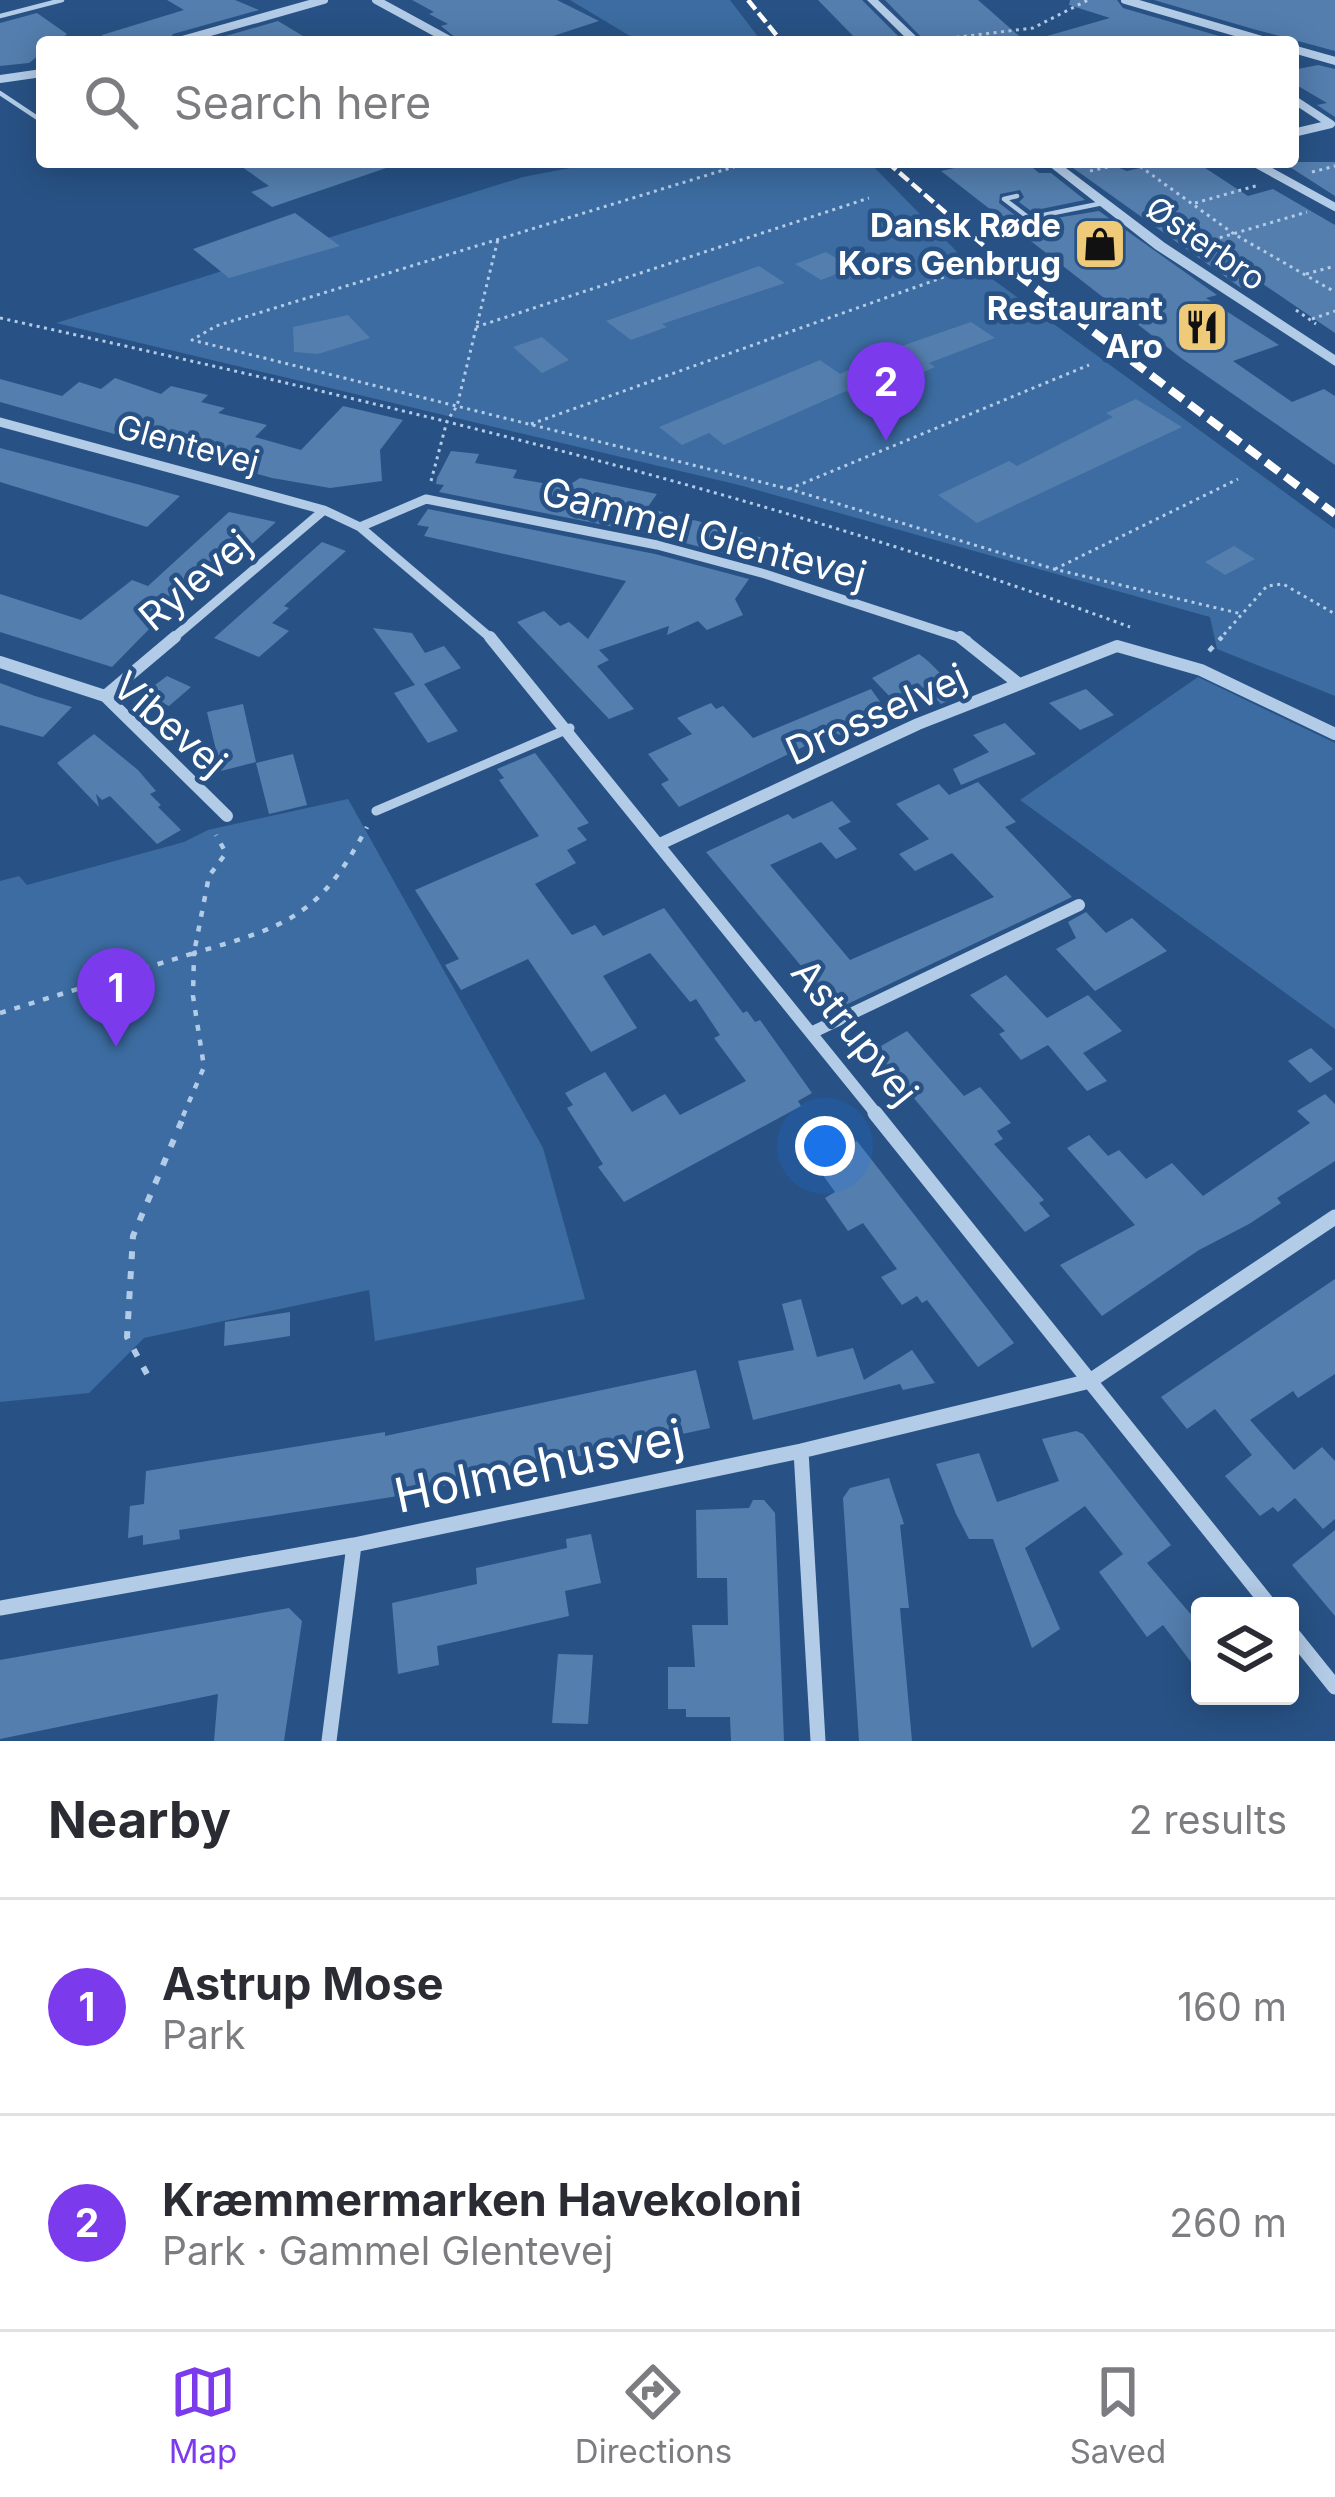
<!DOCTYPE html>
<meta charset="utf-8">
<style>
:root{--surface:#fff;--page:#f2f2f3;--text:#2b2b33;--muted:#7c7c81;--line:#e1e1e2;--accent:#7c3aed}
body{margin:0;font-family:Inter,sans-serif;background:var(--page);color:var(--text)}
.controls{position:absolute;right:36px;bottom:36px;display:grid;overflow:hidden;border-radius:12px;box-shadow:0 6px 30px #0003}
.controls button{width:108px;height:108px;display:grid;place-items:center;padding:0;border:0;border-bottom:3px solid var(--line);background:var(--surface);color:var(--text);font:60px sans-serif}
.you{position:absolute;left:825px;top:1146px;width:42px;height:42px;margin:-30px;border:9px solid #fff;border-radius:50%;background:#1a73e8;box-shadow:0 0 0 18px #1a73e833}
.badge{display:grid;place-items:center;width:78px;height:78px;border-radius:50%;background:var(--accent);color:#fff;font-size:39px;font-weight:700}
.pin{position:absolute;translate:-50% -99px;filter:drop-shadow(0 3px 6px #0008)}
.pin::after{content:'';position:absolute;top:63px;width:42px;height:36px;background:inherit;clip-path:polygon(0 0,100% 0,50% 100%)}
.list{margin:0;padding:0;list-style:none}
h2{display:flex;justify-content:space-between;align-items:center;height:156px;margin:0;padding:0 48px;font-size:51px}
h2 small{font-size:39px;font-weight:400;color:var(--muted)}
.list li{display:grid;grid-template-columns:78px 1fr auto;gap:36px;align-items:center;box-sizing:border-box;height:216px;padding:0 48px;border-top:3px solid var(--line)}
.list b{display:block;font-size:45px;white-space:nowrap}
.list p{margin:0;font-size:39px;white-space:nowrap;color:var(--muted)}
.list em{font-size:39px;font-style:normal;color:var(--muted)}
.icon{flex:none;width:66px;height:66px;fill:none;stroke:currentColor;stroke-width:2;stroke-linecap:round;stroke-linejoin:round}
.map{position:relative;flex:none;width:1335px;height:1741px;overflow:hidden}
.search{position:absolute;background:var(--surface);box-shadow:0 6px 30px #0003;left:36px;right:36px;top:36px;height:132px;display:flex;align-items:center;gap:30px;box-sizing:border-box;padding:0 42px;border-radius:12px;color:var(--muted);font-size:45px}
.sheet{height:588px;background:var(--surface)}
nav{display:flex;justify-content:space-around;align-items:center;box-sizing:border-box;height:168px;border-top:3px solid var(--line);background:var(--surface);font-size:33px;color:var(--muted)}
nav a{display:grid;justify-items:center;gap:6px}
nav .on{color:var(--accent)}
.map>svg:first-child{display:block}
.green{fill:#3c6ca1}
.building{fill:#547eae}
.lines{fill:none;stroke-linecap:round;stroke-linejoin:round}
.path-far2{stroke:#b2cbe7;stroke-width:3;stroke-dasharray:3 4.5;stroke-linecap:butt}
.path-far1{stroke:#b2cbe7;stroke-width:4.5;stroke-dasharray:6 9;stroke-linecap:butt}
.path{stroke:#b2cbe7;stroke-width:6;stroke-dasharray:8 12;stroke-linecap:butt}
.service-far1{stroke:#b2cbe7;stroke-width:4.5}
.service{stroke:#b2cbe7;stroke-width:9}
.minor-far3{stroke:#b2cbe7;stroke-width:8}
.minor-far2{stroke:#b2cbe7;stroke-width:9}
.minor-far1{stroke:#b2cbe7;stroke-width:12}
.minor{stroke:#b2cbe7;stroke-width:15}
.tertiary{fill:#b2cbe7;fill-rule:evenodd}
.rail-far1{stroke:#fff;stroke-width:4.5;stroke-dasharray:12 4.5;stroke-linecap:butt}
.rail{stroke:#fff;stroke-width:8;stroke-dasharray:16 8;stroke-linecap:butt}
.labels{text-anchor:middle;stroke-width:9;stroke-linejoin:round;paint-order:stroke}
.far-poi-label{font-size:33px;font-weight:bold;fill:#fff;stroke:#285285;text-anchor:end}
.far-street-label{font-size:33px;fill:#fff;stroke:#285285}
.street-label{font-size:39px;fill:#fff;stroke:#285285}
.near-street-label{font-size:48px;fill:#fff;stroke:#285285}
</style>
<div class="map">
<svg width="1335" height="1741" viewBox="0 0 1335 1741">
<rect width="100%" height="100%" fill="#285285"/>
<path class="green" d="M 570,0 L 730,0 L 762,42 L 640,42 Z
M 601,162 L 869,162 L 962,257 L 1335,529 L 1335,696 L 1217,649 L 1210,617 L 739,485 L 56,323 L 523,177 Z
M 1198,677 L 1335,743 L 1335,1029 L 1020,800 Z
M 348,799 L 543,1148 L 585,1299 L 375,1341 L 369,1290 L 144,1338 L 89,1393 L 0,1402 L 0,881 L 19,876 L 27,885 L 184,842 L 208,830 Z"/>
<path class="building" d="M 167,0 L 235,0 L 259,10 L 173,34 L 167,42 L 103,42 L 102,35 L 184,10 Z
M 412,0 L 557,0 L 599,21 L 535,42 L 496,42 L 484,36 L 461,42 L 441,26 L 448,24 L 429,14 L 434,12 Z
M 818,0 L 862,0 L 904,42 L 859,42 Z
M 885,0 L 978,0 L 1026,42 L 926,42 Z
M 1070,0 L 1117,0 L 1123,8 L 1219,36 L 1202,42 L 1048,42 L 1047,36 L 1110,18 L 1069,5 Z
M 1154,0 L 1335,0 L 1335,51 L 1253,29 Z
M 37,13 L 67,34 L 57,42 L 42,42 L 42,53 L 29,63 L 0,66 L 0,23 Z
M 278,21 L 313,42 L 205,42 Z
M 1318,65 L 1335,69 L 1335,117 L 1317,105 L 1327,103 L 1293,83 L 1293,70 Z
M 235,162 L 391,162 L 392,166 L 272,207 L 251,192 L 269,186 Z
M 981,162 L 994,168 L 1027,163 L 1039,173 L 1051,173 L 1085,200 L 1031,211 L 1019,202 L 1024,197 L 1020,190 L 1000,194 L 999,203 L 1025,223 L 1099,211 L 1217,295 L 1206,298 L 1279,345 L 1233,361 L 1292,402 L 1324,389 L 1335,396 L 1335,465 L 1181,358 L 941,171 Z
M 1104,162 L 1127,171 L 1165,162 L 1196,162 L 1248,196 L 1273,189 L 1335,225 L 1335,333 L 1260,282 L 1241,288 L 1073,168 Z
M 1282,162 L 1335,162 L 1335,196 Z
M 295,213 L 340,246 L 229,278 L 193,249 Z
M 826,252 L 852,268 L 821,280 L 795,264 Z
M 759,266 L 785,283 L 662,324 L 667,327 L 631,340 L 606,321 Z
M 348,315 L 370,338 L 318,354 L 294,352 L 293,327 Z
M 971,322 L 995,338 L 929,363 L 935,367 L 876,393 L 868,388 L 852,395 L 846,391 L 724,445 L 709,433 L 682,445 L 659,427 L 820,360 L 840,374 L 890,350 Z
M 542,337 L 569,360 L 542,373 L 513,347 Z
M 115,378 L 161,394 L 171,386 L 208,395 L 201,402 L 225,408 L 218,413 L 267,425 L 255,437 L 301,450 L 343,406 L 403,420 L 380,450 L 382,481 L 330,488 L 272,478 L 0,402 L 0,379 L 62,396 L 79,382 L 101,389 Z
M 1136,399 L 1182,427 L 977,523 L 938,495 L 1009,461 L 1017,466 L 1113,417 L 1106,413 Z
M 0,448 L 144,486 L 180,496 L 147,527 L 0,482 Z
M 451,451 L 479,454 L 475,463 L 517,470 L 513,478 L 566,487 L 580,478 L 657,494 L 647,508 L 775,541 L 760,563 L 659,536 L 439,492 L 444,485 L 436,484 L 437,478 Z
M 428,509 L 655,554 L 749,579 L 735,599 L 743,615 L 707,630 L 698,621 L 667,635 L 669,626 L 599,650 L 609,660 L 597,666 L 634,709 L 609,719 L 517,622 L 544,611 L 560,626 L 569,622 L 588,639 L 626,581 L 424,536 L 429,527 L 417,525 Z
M 229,512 L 276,522 L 218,574 L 193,574 L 150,619 L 157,621 L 112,667 L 0,632 L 0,594 L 81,620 L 132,580 L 148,586 Z
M 322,542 L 346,551 L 284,606 L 289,608 L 272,623 L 289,631 L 259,657 L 214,638 Z
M 1234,546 L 1255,559 L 1225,575 L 1205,562 Z
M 373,628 L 412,633 L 425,653 L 444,646 L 461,668 L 424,684 L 458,731 L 428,743 L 394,693 L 415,685 Z
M 919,654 L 928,661 L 962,695 L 941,704 L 925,687 L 894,701 L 872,678 Z
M 167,676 L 191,687 L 169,706 L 143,694 Z
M 0,683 L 35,696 L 72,707 L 43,737 L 0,725 Z
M 871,689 L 886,710 L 845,728 L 841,735 L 832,733 L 679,807 L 661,784 L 669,780 L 648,754 L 692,734 L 677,718 L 711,703 L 716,709 L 723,706 L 753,738 Z
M 1086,689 L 1114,715 L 1080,730 L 1049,703 Z
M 243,704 L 256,762 L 221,771 L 207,712 Z
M 1005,723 L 1036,754 L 961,785 L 953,769 L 989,752 L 973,735 Z
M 94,734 L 138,770 L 156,791 L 150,794 L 161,805 L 158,807 L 181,830 L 157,844 L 110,796 L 102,800 L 96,794 L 99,807 L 57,763 Z
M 535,753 L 589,823 L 577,828 L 587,840 L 567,850 L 576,863 L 535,884 L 572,935 L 595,925 L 603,936 L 664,908 L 743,1013 L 747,1011 L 755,1022 L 760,1020 L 812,1093 L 798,1101 L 801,1106 L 624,1202 L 598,1167 L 603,1164 L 567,1108 L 573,1105 L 565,1093 L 605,1072 L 632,1112 L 665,1094 L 680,1115 L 746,1081 L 714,1038 L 720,1035 L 696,999 L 690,1002 L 650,953 L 603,976 L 637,1028 L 591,1052 L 528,959 L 461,990 L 445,965 L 459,959 L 415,890 L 539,836 L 499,780 L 504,778 L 497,769 Z
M 293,754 L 307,805 L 269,814 L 256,763 Z
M 978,782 L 1016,822 L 1005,827 L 1072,897 L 837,1009 L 706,852 L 788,814 L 793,819 L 832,801 L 851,822 L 838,828 L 857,849 L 836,859 L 821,842 L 770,865 L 850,960 L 994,897 L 952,853 L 915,871 L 899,854 L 929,839 L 896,804 L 939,784 L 949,795 Z
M 1086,912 L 1106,933 L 1132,918 L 1167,951 L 1095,991 L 1056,949 L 1076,938 L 1068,922 Z
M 1006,975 L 1047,1018 L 1088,995 L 1122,1031 L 1083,1053 L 1107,1081 L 1087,1091 L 1048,1045 L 1021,1060 L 999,1034 L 1005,1031 L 970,995 Z
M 907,1031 L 964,1096 L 980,1087 L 1011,1123 L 997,1131 L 1003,1139 L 994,1144 L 1044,1200 L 1039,1203 L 1050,1216 L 1025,1232 L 874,1050 Z
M 1311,1048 L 1333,1069 L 1310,1083 L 1288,1061 Z
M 1325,1094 L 1335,1104 L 1335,1161 L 1277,1198 L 1281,1203 L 1249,1224 L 1199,1250 L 1102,1316 L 1060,1265 L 1135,1225 L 1067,1148 L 1089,1135 L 1108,1156 L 1119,1150 L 1146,1179 L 1172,1163 L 1203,1196 L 1310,1123 L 1297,1111 Z
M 857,1141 L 1014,1343 L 978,1367 L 927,1300 L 922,1303 L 917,1296 L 902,1305 L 881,1277 L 897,1269 L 863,1223 L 848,1231 L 825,1198 L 835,1192 L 815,1164 Z
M 1335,1279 L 1335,1374 L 1298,1398 L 1293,1391 L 1250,1420 L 1294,1470 L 1322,1447 L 1335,1461 L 1335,1519 L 1323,1529 L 1295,1498 L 1278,1512 L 1273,1507 L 1260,1516 L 1225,1476 L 1252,1455 L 1215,1409 L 1187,1429 L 1161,1397 Z
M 801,1299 L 817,1357 L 853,1348 L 864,1380 L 912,1350 L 935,1383 L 903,1390 L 900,1384 L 753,1420 L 738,1361 L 794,1350 L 782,1304 Z
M 290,1312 L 290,1336 L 224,1346 L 225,1322 Z
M 696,1370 L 710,1428 L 392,1497 L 179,1530 L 180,1539 L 143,1545 L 143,1535 L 128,1538 L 130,1506 L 144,1504 L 146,1471 L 385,1432 L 385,1436 Z
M 1076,1431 L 1083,1434 L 1171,1545 L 1147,1563 L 1200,1625 L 1200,1674 L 1163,1625 L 1147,1637 L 1099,1572 L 1123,1554 L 1085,1506 L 1025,1548 L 1060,1629 L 1032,1648 L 993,1539 L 969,1539 L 956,1514 L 936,1464 L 979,1453 L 997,1502 L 1059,1481 L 1042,1439 Z
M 889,1478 L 904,1524 L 900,1525 L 909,1608 L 900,1608 L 912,1741 L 859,1741 L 843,1498 L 850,1488 Z
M 753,1500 L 764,1500 L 775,1513 L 784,1741 L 731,1741 L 730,1717 L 686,1717 L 686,1709 L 668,1709 L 668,1667 L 695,1667 L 692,1625 L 728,1625 L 727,1578 L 697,1578 L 696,1510 L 749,1508 Z
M 1335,1530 L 1335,1616 L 1292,1565 Z
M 591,1534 L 601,1583 L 565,1591 L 569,1616 L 437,1646 L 439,1665 L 398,1674 L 392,1603 L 477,1584 L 476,1568 L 567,1548 L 566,1539 Z
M 289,1608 L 302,1621 L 284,1741 L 214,1741 L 218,1694 L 0,1739 L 0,1660 Z
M 558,1654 L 593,1655 L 588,1724 L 552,1723 Z"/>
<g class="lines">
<path class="path-far2" d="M 934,40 L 1033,28 L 1088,0
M 750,162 L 216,326 L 192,340 L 789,489 L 1054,569 L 1242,614
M 1134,162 L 1234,234 L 1335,292
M 1090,171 L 1130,162
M 1312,172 L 1335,166
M 1195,203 L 1259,185
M 1196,249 L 1195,245 L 1307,212
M 1306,274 L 1335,266
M 1296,310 L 1316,324
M 0,318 C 383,403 762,491 1130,627
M 1312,319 L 1335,311
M 476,327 L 869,198
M 531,424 L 961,271
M 431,481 L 447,421 L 457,406 L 498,239
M 789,489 L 1089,365
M 1055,569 L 1238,479
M 1219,640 L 1267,586 L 1283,584 L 1335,614"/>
<path class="path-far1" d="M 1209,651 L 1222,637
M 0,1013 L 194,953 L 209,876 L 226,853 L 216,835
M 183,1116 L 204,1067 L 193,996 L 194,953 C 288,926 320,916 367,827"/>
<path class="path" d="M 147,1374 L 127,1337 L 133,1236 L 185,1113"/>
<path class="service-far1" d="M 0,16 L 62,0
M 0,93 L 42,121
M 1017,196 L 1004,199 L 1029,218 L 1103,203"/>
<path class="service" d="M 376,811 L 570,728"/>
<path class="minor-far3" d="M 376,0 L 453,42
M 1125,0 L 1269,42
M 175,42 L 324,0
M 1293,49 L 1335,61
M 0,79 L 42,73
M 1293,99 L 1331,124 L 1293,133
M 1253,162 L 1335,207"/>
<path class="minor-far2" d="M 0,422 L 324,510 L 360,527 L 493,640
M 360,527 L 426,499 L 657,545 L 765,574 L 967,640
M 171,640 L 324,510"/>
<path class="minor-far1" d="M 490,637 L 878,1116
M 960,637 L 1019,684
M 0,662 L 105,696 L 227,816
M 105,696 L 175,637
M 662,843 L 918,724 L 1117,646 L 1201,670 L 1335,734
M 813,1032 L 1079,905"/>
<path class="minor" d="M 875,1113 L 1270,1606
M 801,1451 L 818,1741
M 0,1608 L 354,1545 L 801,1451 L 1090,1381 L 1335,1217
M 1290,1631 L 1335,1687
M 329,1741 L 354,1545"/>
<path class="tertiary" d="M 867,0 L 878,0 L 922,42 L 910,42 Z
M 1044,162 L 1058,162 L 1165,243 L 1335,355 L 1335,366 L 1155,249 Z"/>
<path class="rail-far1" d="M 748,0 L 782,42
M 887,162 L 1020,277"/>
<path class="rail" d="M 1017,274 L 1335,514"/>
</g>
<defs>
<g id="shop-square" transform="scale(2.7)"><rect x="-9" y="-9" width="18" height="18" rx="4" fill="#efca78" stroke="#285285"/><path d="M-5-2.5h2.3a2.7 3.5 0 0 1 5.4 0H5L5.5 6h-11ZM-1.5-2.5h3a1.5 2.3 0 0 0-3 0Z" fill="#111"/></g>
<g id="restaurant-square" transform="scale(2.7)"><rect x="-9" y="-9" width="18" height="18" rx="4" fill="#efca78" stroke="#285285"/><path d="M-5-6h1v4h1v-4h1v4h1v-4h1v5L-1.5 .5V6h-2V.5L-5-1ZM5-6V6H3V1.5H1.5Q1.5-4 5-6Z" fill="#111"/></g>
</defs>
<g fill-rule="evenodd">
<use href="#shop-square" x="1100" y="244"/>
<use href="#restaurant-square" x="1202" y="327"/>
</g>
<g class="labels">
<g class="far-poi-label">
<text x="1061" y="237">Dansk Røde<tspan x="1061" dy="38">Kors Genbrug</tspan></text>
<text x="1163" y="320">Restaurant<tspan x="1163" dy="38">Aro</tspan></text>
</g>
<g class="far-street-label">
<text transform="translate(1206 243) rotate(35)" y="12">Østerbro</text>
<text transform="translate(188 444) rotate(15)" y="12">Glentevej</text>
</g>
<g class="street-label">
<text transform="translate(704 533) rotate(15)" y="14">Gammel Glentevej</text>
<text transform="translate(195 580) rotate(-40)" y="14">Rylevej</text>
<text transform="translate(876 714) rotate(-24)" y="14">Drosselvej</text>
<text transform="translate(170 724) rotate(41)" y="14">Vibevej</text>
<text transform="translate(855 1032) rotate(51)" y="14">Astrupvej</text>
</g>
<g class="near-street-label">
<text transform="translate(539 1466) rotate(-12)" y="17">Holmehusvej</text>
</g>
</g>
</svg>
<div class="controls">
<button><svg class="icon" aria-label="layers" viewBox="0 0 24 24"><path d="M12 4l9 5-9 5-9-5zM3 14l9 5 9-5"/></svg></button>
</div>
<div class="you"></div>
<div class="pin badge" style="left:116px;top:1047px">1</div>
<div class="pin badge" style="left:886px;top:441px">2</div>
<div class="search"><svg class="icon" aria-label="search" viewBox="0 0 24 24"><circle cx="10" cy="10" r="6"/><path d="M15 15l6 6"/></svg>Search here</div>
</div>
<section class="sheet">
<h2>Nearby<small>2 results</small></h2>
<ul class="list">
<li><span class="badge">1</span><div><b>Astrup Mose</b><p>Park</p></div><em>160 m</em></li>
<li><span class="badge">2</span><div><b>Kræmmermarken Havekoloni</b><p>Park · Gammel Glentevej</p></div><em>260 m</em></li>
</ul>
</section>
<nav>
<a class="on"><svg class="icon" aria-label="map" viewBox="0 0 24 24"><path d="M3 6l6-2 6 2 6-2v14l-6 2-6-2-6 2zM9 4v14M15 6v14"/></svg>Map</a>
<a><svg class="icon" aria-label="directions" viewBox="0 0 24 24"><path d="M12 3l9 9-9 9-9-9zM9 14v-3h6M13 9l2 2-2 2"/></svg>Directions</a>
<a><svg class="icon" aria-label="saved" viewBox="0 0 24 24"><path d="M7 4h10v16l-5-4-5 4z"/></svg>Saved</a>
</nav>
